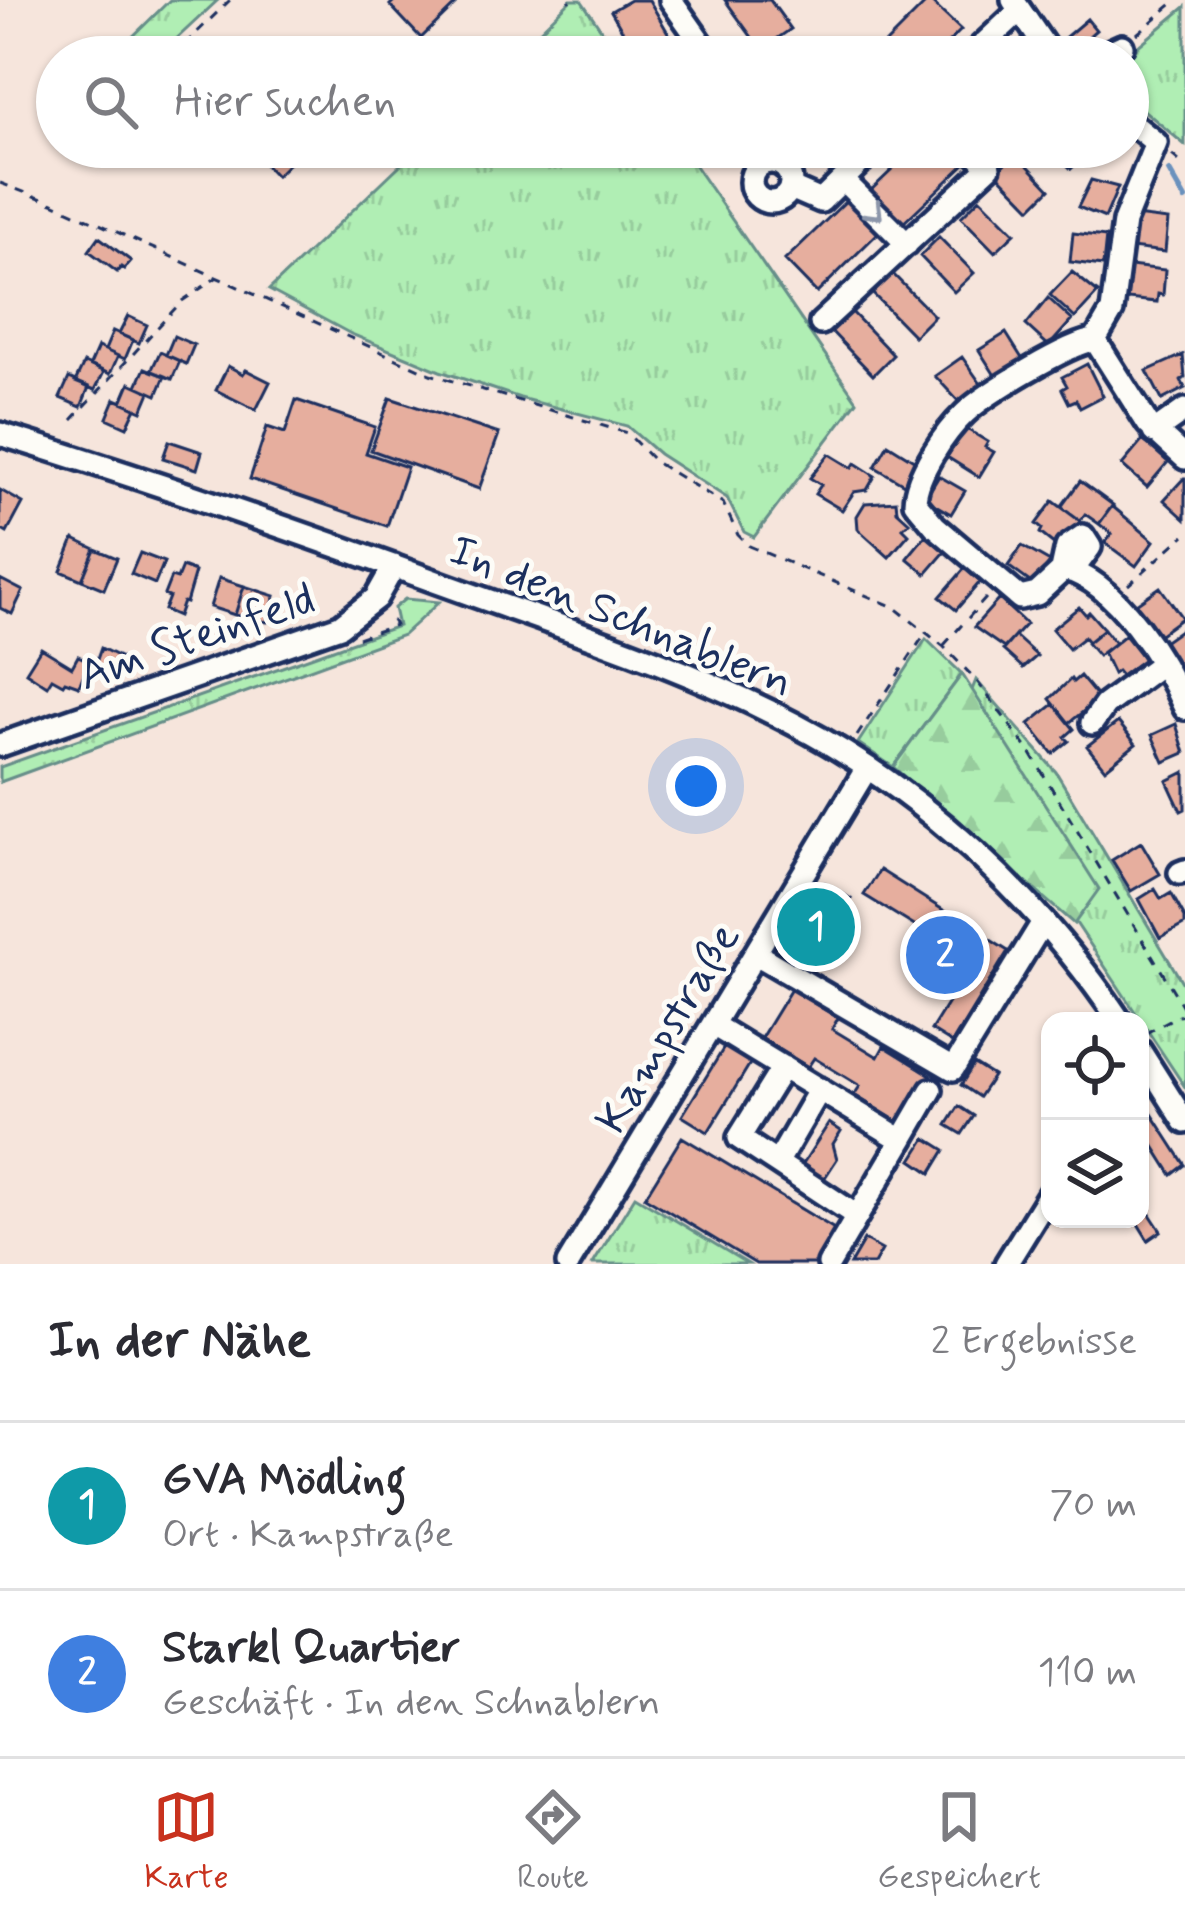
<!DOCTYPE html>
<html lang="de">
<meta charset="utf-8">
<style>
:root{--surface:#fff;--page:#f2f2f3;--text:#2b2b33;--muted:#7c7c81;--line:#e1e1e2;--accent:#c8321e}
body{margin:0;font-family:Mynerve,sans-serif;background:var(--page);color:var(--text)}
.controls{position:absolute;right:36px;bottom:36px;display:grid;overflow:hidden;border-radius:24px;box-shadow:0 3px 9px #0004}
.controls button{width:108px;height:108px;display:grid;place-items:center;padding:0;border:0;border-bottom:3px solid var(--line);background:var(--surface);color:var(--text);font:60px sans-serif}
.you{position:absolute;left:696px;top:786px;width:42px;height:42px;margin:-30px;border:9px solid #fff;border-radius:50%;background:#1a73e8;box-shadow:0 0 0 18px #1a73e833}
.badge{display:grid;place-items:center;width:78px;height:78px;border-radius:50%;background:var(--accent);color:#fff;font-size:39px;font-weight:700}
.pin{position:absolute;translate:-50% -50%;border:6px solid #fff;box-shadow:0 3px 12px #0006}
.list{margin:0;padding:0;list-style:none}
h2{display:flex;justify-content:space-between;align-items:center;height:156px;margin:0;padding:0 48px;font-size:51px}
h2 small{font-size:39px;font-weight:400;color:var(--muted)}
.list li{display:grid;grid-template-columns:78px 1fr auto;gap:36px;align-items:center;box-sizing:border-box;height:168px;padding:0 48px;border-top:3px solid var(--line)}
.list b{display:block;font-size:45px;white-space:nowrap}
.list p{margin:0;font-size:39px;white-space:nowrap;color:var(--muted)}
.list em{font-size:39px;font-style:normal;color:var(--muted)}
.icon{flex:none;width:66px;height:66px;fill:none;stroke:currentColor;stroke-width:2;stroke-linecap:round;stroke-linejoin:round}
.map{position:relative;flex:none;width:1185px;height:1264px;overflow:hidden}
.search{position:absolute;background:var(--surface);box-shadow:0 3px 9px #0004;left:36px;right:36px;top:36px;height:132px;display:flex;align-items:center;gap:30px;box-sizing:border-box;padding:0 42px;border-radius:66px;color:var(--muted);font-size:45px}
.sheet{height:492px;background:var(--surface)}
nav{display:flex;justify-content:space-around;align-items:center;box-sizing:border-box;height:168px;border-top:3px solid var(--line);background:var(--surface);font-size:33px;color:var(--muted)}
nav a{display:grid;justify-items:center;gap:6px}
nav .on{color:var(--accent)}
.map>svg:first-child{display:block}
.grass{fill:url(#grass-tufts);stroke:#668e89;stroke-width:3}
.forest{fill:url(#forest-firs);stroke:#668e89;stroke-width:3}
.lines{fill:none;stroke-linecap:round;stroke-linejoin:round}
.stream{stroke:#6a91bd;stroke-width:6}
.building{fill:#e6ae9e;stroke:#1b2f5e;stroke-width:3}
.minor-casing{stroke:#1b2f5e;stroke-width:30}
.path{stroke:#1b2f5e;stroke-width:3;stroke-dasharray:9 9;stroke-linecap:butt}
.minor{stroke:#fdfcf7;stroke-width:21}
.oneway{stroke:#8c96aa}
.labels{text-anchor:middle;stroke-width:10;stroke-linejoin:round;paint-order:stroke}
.street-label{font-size:45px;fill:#1b2f5e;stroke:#fdfcf7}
</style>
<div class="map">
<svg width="1185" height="1264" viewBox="0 0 1185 1264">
<defs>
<pattern id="grass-tufts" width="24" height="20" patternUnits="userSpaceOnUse" patternTransform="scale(3)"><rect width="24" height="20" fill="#b0eeb4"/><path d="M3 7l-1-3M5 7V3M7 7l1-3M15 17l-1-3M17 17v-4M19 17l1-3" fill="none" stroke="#97cc9d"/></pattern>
<pattern id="forest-firs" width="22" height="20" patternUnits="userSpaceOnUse" patternTransform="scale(3)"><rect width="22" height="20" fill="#b0eeb4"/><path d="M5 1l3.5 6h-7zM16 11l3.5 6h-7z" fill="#97cc9d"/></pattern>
</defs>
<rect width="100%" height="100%" fill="#f6e5dc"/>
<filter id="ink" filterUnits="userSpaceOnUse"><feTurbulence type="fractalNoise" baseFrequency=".00833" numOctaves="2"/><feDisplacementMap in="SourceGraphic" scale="24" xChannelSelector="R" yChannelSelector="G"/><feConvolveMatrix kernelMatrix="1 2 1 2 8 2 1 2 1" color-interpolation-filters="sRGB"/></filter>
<g filter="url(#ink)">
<path class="grass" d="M 170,0 L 218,0 L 157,57 L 112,57 Z
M 571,0 L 581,0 L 620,57 L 513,57 Z
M 1185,7 L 1185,145 L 1128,97 L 1128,57 L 1125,57 Z
M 419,147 L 682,147 L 857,401 L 754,537 L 744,532 L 727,498 L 659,454 L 627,426 L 520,398 L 440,371 L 351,334 L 269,290 Z
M 405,599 L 439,602 L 403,635 L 0,782 L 0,767 L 398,626 L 394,608 Z
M 926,639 L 962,674 L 893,767 L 858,743 Z
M 976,680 L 1056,772 L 1185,987 L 1185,1087 L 953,738 Z
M 635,1196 L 748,1264 L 593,1264 Z"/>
<path class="forest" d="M 962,674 L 1099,889 L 1074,924 L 893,767 Z"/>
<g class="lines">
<path class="stream" d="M 1169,171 L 1185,199"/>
</g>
<path class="building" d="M 395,0 L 460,0 L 421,38 L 390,5 Z
M 630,0 L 649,0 L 682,57 L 638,57 L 611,11 Z
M 725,0 L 770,0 L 791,29 L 761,50 Z
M 929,0 L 961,30 L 934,57 L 872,57 Z
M 1087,19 L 1096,30 L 1071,52 L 1061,41 Z
M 258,147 L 305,147 L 276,176 L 253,152 Z
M 916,147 L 953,147 L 967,162 L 899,227 L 867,194 Z
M 1049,147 L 1087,147 L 1090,150 L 1071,169 Z
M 1016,153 L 1050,189 L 1031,208 L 996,172 Z
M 1091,180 L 1118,187 L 1105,218 L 1078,207 Z
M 980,198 L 1015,233 L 995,252 L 961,217 Z
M 847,200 L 879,232 L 817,293 L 785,260 Z
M 1135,216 L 1168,220 L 1165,252 L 1131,248 Z
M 1073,233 L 1106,237 L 1103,266 L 1070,262 Z
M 99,237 L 131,261 L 124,269 L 121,267 L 117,272 L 89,251 Z
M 939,237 L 974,273 L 954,292 L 920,256 Z
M 1130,266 L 1165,270 L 1163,295 L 1158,294 L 1157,302 L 1127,299 Z
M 889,270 L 934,316 L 914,336 L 869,290 Z
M 1072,272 L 1098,293 L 1075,318 L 1050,295 Z
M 1048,298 L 1072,320 L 1049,346 L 1026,325 Z
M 849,309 L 893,355 L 873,375 L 829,329 Z
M 128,316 L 147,325 L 139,343 L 119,334 Z
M 113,331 L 133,340 L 125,359 L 105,350 Z
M 1006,333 L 1023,360 L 996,377 L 979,350 Z
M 174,336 L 194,345 L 186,364 L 166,355 Z
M 98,347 L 118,356 L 110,374 L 90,365 Z
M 160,352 L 180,361 L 172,379 L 151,371 Z
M 1183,355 L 1185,378 L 1181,380 L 1185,388 L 1162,400 L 1147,371 Z
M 962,357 L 981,384 L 960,403 L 935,376 Z
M 84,363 L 104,372 L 95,390 L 75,382 Z
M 1087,364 L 1103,396 L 1080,408 L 1076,400 L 1069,403 L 1062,389 L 1067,386 L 1062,377 Z
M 228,366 L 243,374 L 246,370 L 270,382 L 256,410 L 216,390 Z
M 145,368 L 165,376 L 157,395 L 137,386 Z
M 69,378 L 89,387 L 81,407 L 60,398 Z
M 130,383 L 150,392 L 142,411 L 122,402 Z
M 390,398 L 499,434 L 479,489 L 371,450 Z
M 115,399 L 136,408 L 127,427 L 107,418 Z
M 296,400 L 375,427 L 366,453 L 407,467 L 387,526 L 250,479 L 267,427 L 285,433 Z
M 965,428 L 988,442 L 985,447 L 994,452 L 979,477 L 947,457 Z
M 1143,440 L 1168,462 L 1147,487 L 1122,465 Z
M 169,441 L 202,452 L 197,469 L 163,458 Z
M 888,444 L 917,462 L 904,484 L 875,467 Z
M 829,454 L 852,468 L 855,463 L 875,476 L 867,490 L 854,492 L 842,510 L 815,494 L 821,485 L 810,478 Z
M 939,476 L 965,491 L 951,514 L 925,499 Z
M 1184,478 L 1185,478 L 1185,519 L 1164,500 Z
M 1080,481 L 1113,505 L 1099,524 L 1085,514 L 1080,521 L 1061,507 Z
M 0,490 L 23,503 L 7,533 L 0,529 Z
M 896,501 L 897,511 L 909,522 L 903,528 L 909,534 L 889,557 L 858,529 L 857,516 L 865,503 Z
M 1053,501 L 1080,521 L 1060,549 L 1040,533 L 1042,529 L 1036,524 Z
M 1112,506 L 1154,541 L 1136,566 L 1105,543 L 1112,534 L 1099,524 Z
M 926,535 L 945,552 L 926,574 L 907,558 Z
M 74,539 L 95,549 L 82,580 L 61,571 Z
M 1022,546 L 1050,562 L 1034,585 L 1008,566 Z
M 95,549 L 117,558 L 104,589 L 82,580 Z
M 140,553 L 164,562 L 155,584 L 131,574 Z
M 182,567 L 195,572 L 186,603 L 183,602 L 178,616 L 164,610 L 169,597 L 164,595 L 171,577 L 177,579 Z
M 965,568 L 980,582 L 956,610 L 940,597 Z
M 219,578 L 244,586 L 235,615 L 210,607 Z
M 0,579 L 23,591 L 12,614 L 0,608 Z
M 244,586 L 275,596 L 267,622 L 235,615 Z
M 1160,587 L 1182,618 L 1156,637 L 1133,606 Z
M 999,599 L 1026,624 L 1004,648 L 974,627 Z
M 1079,607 L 1086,615 L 1089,612 L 1104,629 L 1088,642 L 1084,637 L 1069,649 L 1052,629 Z
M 1183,628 L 1185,665 L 1177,669 L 1159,645 Z
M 1104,629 L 1115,643 L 1098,656 L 1087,643 Z
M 1125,635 L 1144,659 L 1121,676 L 1117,671 L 1113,674 L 1103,653 Z
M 1015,636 L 1037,656 L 1023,668 L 1003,650 Z
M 41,648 L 72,667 L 78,656 L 89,661 L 79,686 L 65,681 L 63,684 L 52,678 L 47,686 L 26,672 Z
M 101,648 L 127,661 L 122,671 L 116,669 L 113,676 L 94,668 Z
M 1080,676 L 1099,699 L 1069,723 L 1050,699 L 1071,679 L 1073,682 Z
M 1054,704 L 1074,729 L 1065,737 L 1069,741 L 1053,754 L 1029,724 Z
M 1118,722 L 1136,744 L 1105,769 L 1087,746 Z
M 1176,724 L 1185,753 L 1164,762 L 1152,735 Z
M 1185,772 L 1185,809 L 1181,811 L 1167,781 Z
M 1141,842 L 1160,874 L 1131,891 L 1112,860 Z
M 880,870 L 1008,951 L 952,1043 L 931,1030 L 973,962 L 864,895 Z
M 825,883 L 851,899 L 807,971 L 781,954 Z
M 1155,889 L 1161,899 L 1171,893 L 1185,918 L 1185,924 L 1160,938 L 1139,899 Z
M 791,989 L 838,1018 L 832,1029 L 878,1057 L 884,1046 L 931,1075 L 901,1124 L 854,1095 L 860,1086 L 814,1058 L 808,1067 L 761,1038 Z
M 725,1046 L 751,1062 L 708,1132 L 682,1116 Z
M 974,1064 L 993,1076 L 979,1097 L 961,1085 Z
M 959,1106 L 974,1116 L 962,1134 L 947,1125 Z
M 1147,1106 L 1185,1165 L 1172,1175 L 1140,1124 L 1140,1111 Z
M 829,1123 L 841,1131 L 833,1144 L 837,1159 L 822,1182 L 800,1168 Z
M 682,1137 L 841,1233 L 822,1264 L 756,1264 L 645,1197 Z
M 926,1138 L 945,1150 L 931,1173 L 912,1160 Z
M 1140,1199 L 1161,1231 L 1148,1240 L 1135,1219 L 1140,1219 Z
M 864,1240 L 882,1250 L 874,1264 L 850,1264 Z"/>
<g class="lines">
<g class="minor-casing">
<path id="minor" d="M 671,0 L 711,57
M 1013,0 L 1052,57
M 970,57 L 1019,11
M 1098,57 L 1122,46
M751 182a20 20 0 1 1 40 0a20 20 0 1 1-40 0Z
M 843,180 L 907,244
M 791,188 L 821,201 L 876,147
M 821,323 L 989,167 L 970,147
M 1095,340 C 1069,343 985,394 965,413 C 945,432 916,474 915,502 L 935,526 L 1020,598 L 1037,594 L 1064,569 C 1116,581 1165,662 1185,708
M 1095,340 L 1112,311 L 1124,222 L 1156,143 L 1128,120
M 1095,340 L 1148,424 L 1185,458
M 1154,432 L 1185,410
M 0,434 C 150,480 300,532 448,586 C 564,628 684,666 794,724 C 924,792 1038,899 1120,1021
M 1062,570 L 1067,547 L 1083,536 L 1090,547 L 1073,570
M 1092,723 L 1105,705 L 1162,663
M 0,745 L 340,626 L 376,598 L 394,566
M 1180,873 L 1185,871
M 756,954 L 953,1069 L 1043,922
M 713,1025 L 902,1140 L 931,1090
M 1140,1051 L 1185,1122
M 783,1067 L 739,1138 L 777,1163 L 820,1089
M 777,1163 L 857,1216
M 568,1264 L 867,768
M 829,1264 L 902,1140
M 1006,1264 L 1050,1193"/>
</g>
<path class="path" d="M 569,0 L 570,2
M 1137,34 L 1177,0
M 851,39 L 855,57
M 935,56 L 937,57
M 172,57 L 230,0
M 1172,155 L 1185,166
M 0,183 L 53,203 L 430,374 L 627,433 L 655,462 L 723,503 L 738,535 L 749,546 L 894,607 L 943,646 L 976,680 L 1030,752 L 1185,1010
M 72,420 L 182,301 L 216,278
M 1128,585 L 1185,535
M 358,638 L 395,625 L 389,616
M 944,645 L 986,598
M 857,736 L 925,634
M 1146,1033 L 1177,1016 L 1185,1015"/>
<use href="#minor" class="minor"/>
</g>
<defs><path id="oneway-chevron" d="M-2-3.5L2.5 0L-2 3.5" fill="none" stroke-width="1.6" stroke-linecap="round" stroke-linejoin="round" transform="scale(3)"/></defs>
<use class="oneway" href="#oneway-chevron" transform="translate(875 212) rotate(45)"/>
</g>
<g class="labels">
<g class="street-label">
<text transform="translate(622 614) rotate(22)" y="16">In den Schnablern</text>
<text transform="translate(196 635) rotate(-19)" y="16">Am Steinfeld</text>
<text transform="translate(666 1027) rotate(-59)" y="16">Kampstraße</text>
</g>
</g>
</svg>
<div class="controls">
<button><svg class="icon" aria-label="locate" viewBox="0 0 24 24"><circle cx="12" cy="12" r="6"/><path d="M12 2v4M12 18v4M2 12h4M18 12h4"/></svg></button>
<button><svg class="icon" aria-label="layers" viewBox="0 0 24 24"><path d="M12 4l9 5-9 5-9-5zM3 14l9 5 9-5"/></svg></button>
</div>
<div class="you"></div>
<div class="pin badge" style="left:816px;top:927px;background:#0f9aa8">1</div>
<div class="pin badge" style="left:945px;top:955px;background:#3f7fe0">2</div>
<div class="search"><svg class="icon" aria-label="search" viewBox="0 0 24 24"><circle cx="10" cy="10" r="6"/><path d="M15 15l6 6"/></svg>Hier suchen</div>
</div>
<section class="sheet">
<h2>In der Nähe<small>2 Ergebnisse</small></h2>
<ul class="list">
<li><span class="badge" style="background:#0f9aa8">1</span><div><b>GVA Mödling</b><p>Ort · Kampstraße</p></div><em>70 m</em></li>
<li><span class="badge" style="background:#3f7fe0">2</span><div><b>Starkl Quartier</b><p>Geschäft · In den Schnablern</p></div><em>110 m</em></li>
</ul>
</section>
<nav>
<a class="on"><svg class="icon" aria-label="map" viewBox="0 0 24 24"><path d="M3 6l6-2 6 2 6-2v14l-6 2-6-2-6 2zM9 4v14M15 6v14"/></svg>Karte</a>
<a><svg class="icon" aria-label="directions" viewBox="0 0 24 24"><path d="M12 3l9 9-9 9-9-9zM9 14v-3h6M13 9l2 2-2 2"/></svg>Route</a>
<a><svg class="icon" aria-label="saved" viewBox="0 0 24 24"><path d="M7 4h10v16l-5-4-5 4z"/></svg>Gespeichert</a>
</nav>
